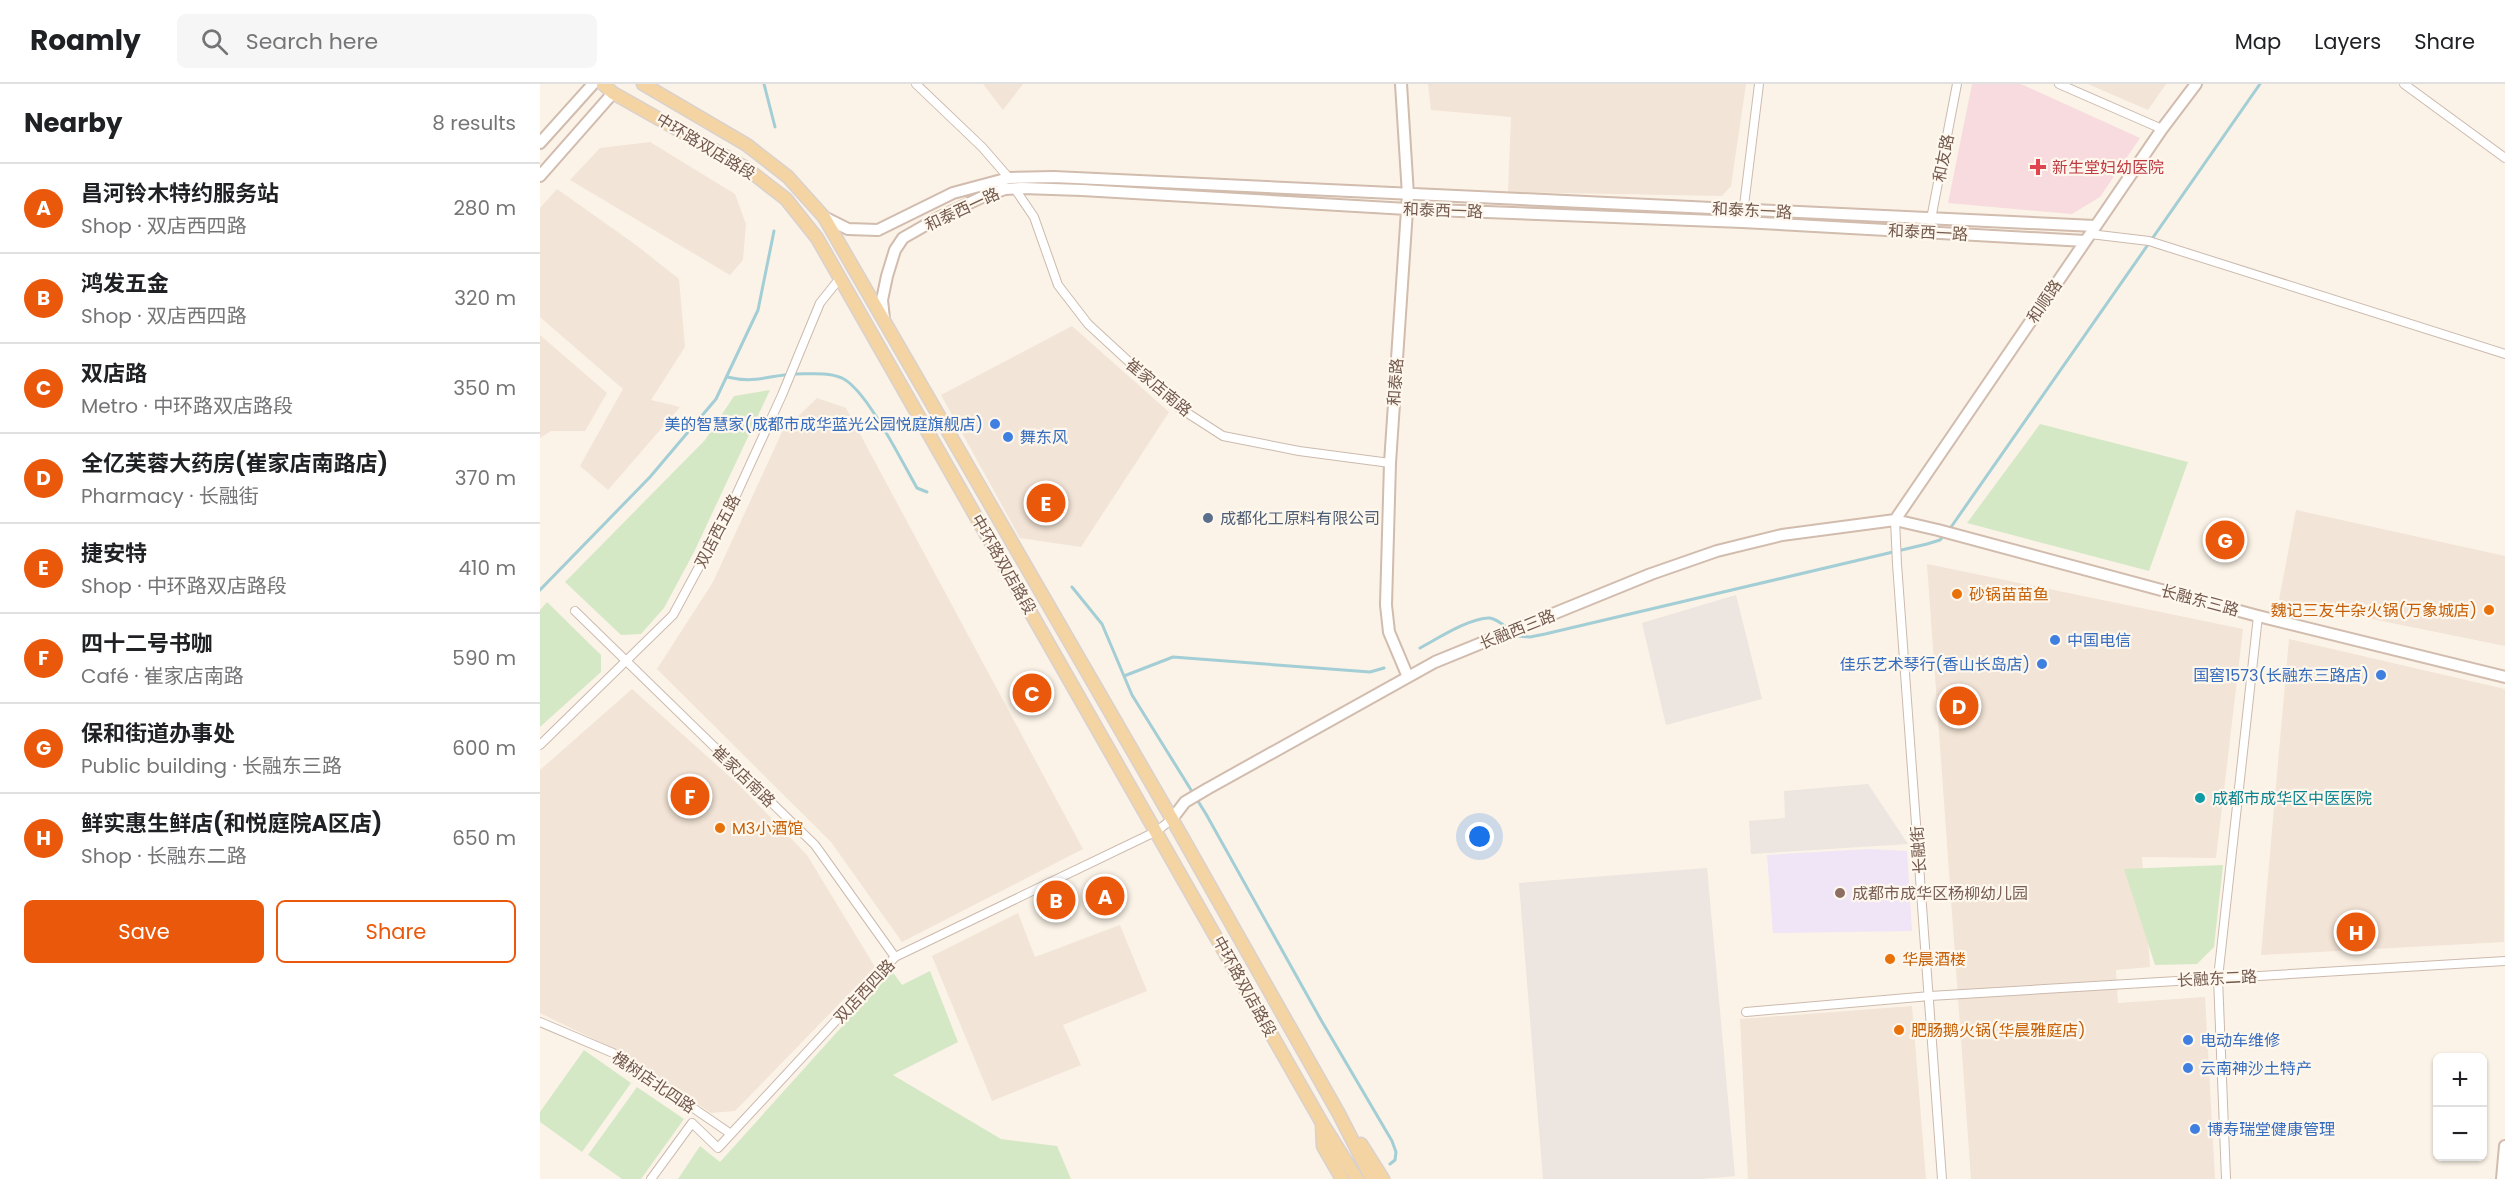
<!DOCTYPE html>
<meta charset="utf-8">
<style>
:root{--surface:#fff;--page:#f6f6f6;--text:#202124;--muted:#757577;--line:#e0e0e0;--accent:#ea580c}
body{margin:0;font-family:Poppins,"Noto Sans SC",sans-serif;background:var(--page);color:var(--text)}
.controls{position:absolute;right:18px;bottom:18px;display:grid;overflow:hidden;border-radius:9px;box-shadow:0 2px 4px #0004}
.controls button{width:54px;height:54px;display:grid;place-items:center;padding:0;border:0;border-bottom:2px solid var(--line);background:var(--surface);color:var(--text);font:30px sans-serif}
.you{position:absolute;left:940px;top:753px;width:21px;height:21px;margin:-15px;border:4px solid #fff;border-radius:50%;background:#1a73e8;box-shadow:0 0 0 9px #1a73e833}
.badge{display:grid;place-items:center;width:39px;height:39px;border-radius:50%;background:var(--accent);color:#fff;font-size:20px;font-weight:700}
.pin{position:absolute;translate:-50% -50%;border:3px solid #fff;box-shadow:0 2px 6px #0006}
.list{margin:0;padding:0;list-style:none}
h2{display:flex;justify-content:space-between;align-items:center;height:78px;margin:0;padding:0 24px;font-size:26px}
h2 small{font-size:20px;font-weight:400;color:var(--muted)}
.list li{display:grid;grid-template-columns:39px 1fr auto;gap:18px;align-items:center;box-sizing:border-box;height:90px;padding:0 24px;border-top:2px solid var(--line)}
.list b{display:block;font-size:22px;white-space:nowrap}
.list p{margin:0;font-size:20px;white-space:nowrap;color:var(--muted)}
.list em{font-size:20px;font-style:normal;color:var(--muted)}
.actions{display:flex;gap:12px;padding:18px 24px}
.actions a{flex:1;padding:14px 0;border:2px solid var(--accent);border-radius:9px;text-align:center;font-size:21px;color:var(--accent)}
.actions .main{background:var(--accent);color:#fff}
.icon{flex:none;width:33px;height:33px;fill:none;stroke:currentColor;stroke-width:2;stroke-linecap:round;stroke-linejoin:round}
.map{position:relative;flex:none;width:1965px;height:1095px;overflow:hidden}
header{display:flex;align-items:center;gap:36px;box-sizing:border-box;height:84px;padding:0 30px;background:var(--surface);border-bottom:2px solid var(--line)}
header strong{font-size:28px}
nav{display:flex;gap:33px;margin-inline-start:auto;font-size:21px}
.search{width:420px;height:54px;background:var(--page);display:flex;align-items:center;gap:15px;box-sizing:border-box;padding:0 21px;border-radius:9px;color:var(--muted);font-size:22px}
main{display:flex}
aside{flex:1;background:var(--surface)}
.map>svg:first-child{display:block}
.residential{fill:#f2e4d6}
.industrial{fill:#ece5e0}
.education{fill:#f0e4f7}
.medical{fill:#f8dbdf}
.green{fill:#d5e8c6}
.lines{fill:none;stroke-linecap:round;stroke-linejoin:round}
.stream{stroke:#a3ced5;stroke-width:3}
.street-casing{stroke:#ccbaae;stroke-width:10}
.secondary-casing{stroke:#d1bcae;stroke-width:14}
.primary-casing{stroke:#d8d1cd;stroke-width:15}
.street{stroke:#fff;stroke-width:8}
.secondary{stroke:#fff;stroke-width:10}
.primary{stroke:#f5d4a4;stroke-width:12}
.health-dot{fill:#e0444e;stroke:#fef7ed;stroke-width:2}
.shop-dot{fill:#3f7fe0;stroke:#fef7ed;stroke-width:2}
.service-dot{fill:#5c6f8a;stroke:#fef7ed;stroke-width:2}
.food-dot{fill:#e8710a;stroke:#fef7ed;stroke-width:2}
.culture-dot{fill:#0f9aa8;stroke:#fef7ed;stroke-width:2}
.education-dot{fill:#8d6e63;stroke:#fef7ed;stroke-width:2}
.labels{text-anchor:middle;stroke-width:4.5;stroke-linejoin:round;paint-order:stroke}
.street-label{font-size:16px;fill:#73594d;stroke:#fef7ed}
.health-label{font-size:16px;fill:#be3a42;stroke:#fef7ed;text-anchor:start}
.shop-label{font-size:16px;fill:#366cbe;stroke:#fef7ed;text-anchor:start}
.service-label{font-size:16px;fill:#4e5e75;stroke:#fef7ed;text-anchor:start}
.food-label{font-size:16px;fill:#c56008;stroke:#fef7ed;text-anchor:start}
.culture-label{font-size:16px;fill:#0d838f;stroke:#fef7ed;text-anchor:start}
.education-label{font-size:16px;fill:#785e54;stroke:#fef7ed;text-anchor:start}
</style>
<header>
<strong>Roamly</strong>
<div class="search"><svg class="icon" aria-label="search" viewBox="0 0 24 24"><circle cx="10" cy="10" r="6"/><path d="M15 15l6 6"/></svg>Search here</div>
<nav><a>Map</a><a>Layers</a><a>Share</a></nav>
</header>
<main>
<aside>
<h2>Nearby<small>8 results</small></h2>
<ul class="list">
<li><span class="badge">A</span><div><b>昌河铃木特约服务站</b><p>Shop · 双店西四路</p></div><em>280 m</em></li>
<li><span class="badge">B</span><div><b>鸿发五金</b><p>Shop · 双店西四路</p></div><em>320 m</em></li>
<li><span class="badge">C</span><div><b>双店路</b><p>Metro · 中环路双店路段</p></div><em>350 m</em></li>
<li><span class="badge">D</span><div><b>全亿芙蓉大药房(崔家店南路店)</b><p>Pharmacy · 长融街</p></div><em>370 m</em></li>
<li><span class="badge">E</span><div><b>捷安特</b><p>Shop · 中环路双店路段</p></div><em>410 m</em></li>
<li><span class="badge">F</span><div><b>四十二号书咖</b><p>Café · 崔家店南路</p></div><em>590 m</em></li>
<li><span class="badge">G</span><div><b>保和街道办事处</b><p>Public building · 长融东三路</p></div><em>600 m</em></li>
<li><span class="badge">H</span><div><b>鲜实惠生鲜店(和悦庭院A区店)</b><p>Shop · 长融东二路</p></div><em>650 m</em></li>
</ul>
<div class="actions"><a class="main">Save</a><a>Share</a></div>
</aside>
<div class="map">
<svg width="1965" height="1095" viewBox="0 0 1965 1095">
<rect width="100%" height="100%" fill="#fbf3e7"/>
<path class="residential" d="M 443,0 L 483,0 L 463,26 Z
M 888,0 L 1206,0 L 1191,102 L 1182,112 L 968,108 L 971,33 L 891,26 Z
M 1548,0 L 1626,0 L 1608,26 Z
M 110,58 L 195,110 L 206,140 L 203,176 L 190,191 L 30,96 L 60,64 Z
M 17,105 L 96,161 L 139,195 L 145,263 L 111,316 L 140,323 L 68,406 L 40,382 L 83,305 L 0,233 L 0,124 Z
M 532,242 L 629,328 L 541,463 L 480,454 L 401,311 Z
M 0,251 L 67,309 L 45,347 L 11,347 L 0,354 Z
M 277,314 L 306,324 L 543,765 L 362,858 L 291,758 L 117,585 L 173,498 L 242,348 Z
M 1756,426 L 1965,472 L 1965,562 L 1739,516 Z
M 1387,480 L 1703,545 L 1676,774 L 1602,773 L 1610,883 L 1576,886 L 1578,919 L 1665,913 L 1675,1095 L 1431,1095 Z
M 1749,555 L 1965,605 L 1964,858 L 1721,871 Z
M 92,605 L 200,702 L 267,771 L 335,883 L 195,1027 L 171,1029 L 80,968 L 0,929 L 0,686 Z
M 478,829 L 495,873 L 580,841 L 607,907 L 523,941 L 541,981 L 452,1017 L 392,872 Z
M 1372,922 L 1386,1095 L 1208,1095 L 1200,935 Z"/>
<path class="industrial" d="M 1196,511 L 1222,615 L 1126,641 L 1102,539 Z
M 1328,700 L 1368,760 L 1211,770 L 1209,737 L 1245,734 L 1244,707 Z
M 1167,784 L 1195,1092 L 1162,1095 L 1003,1095 L 979,799 Z"/>
<path class="education" d="M 1329,765 L 1367,767 L 1372,847 L 1233,849 L 1227,771 Z"/>
<path class="medical" d="M 1432,0 L 1481,0 L 1600,54 L 1560,113 L 1532,130 L 1408,119 Z"/>
<path class="green" d="M 230,306 L 154,468 L 124,524 L 101,550 L 81,551 L 25,498 L 165,356 L 194,312 Z
M 1500,340 L 1648,378 L 1609,487 L 1427,439 Z
M 7,518 L 61,571 L 61,588 L 0,643 L 0,526 Z
M 1683,781 L 1674,863 L 1657,880 L 1615,881 L 1584,785 Z
M 352,887 L 362,901 L 390,887 L 418,958 L 353,991 L 461,1055 L 517,1062 L 531,1095 L 138,1095 L 160,1062 L 180,1078 Z
M 44,966 L 91,999 L 42,1068 L 0,1038 L 0,1028 Z
M 97,1003 L 144,1035 L 101,1095 L 82,1095 L 48,1071 Z"/>
<g class="lines">
<path class="stream" d="M 224,0 L 235,43
M 187,293 C 217,300 228,291 256,290 C 270,290 288,288 302,294 C 327,306 362,378 377,404 L 387,408
M 1409,446 L 1720,0
M 532,503 L 562,540 L 592,611 L 666,730 L 781,936 L 852,1057 L 856,1068 L 855,1076 L 850,1080
M 0,506 L 110,393 L 176,315 L 218,226 L 234,147
M 977,552 L 990,553 L 1005,550 L 1387,460 L 1400,456 L 1404,451
M 880,564 C 897,555 931,533 950,534 C 956,535 961,539 966,543
M 584,592 L 633,573 L 830,588 L 844,584"/>
<g class="street-casing">
<path id="street" d="M 376,0 L 442,63 L 469,94
M 1519,0 L 1622,45
M 1864,0 L 1965,74
M 475,105 L 494,133 L 518,201 L 548,240 L 638,323 L 683,352 L 759,367 L 850,379
M 1202,138 L 1219,0
M 1391,149 L 1391,135 L 1417,0
M 1550,150 L 1609,157 L 1965,270
M 1355,436 L 1357,480 L 1402,1095
M 35,527 L 275,761 L 355,873
M 0,661 L 133,531 L 187,431 L 242,311 L 280,219 L 300,194
M 1206,928 L 1390,912 L 1965,877
M 0,938 L 73,969 L 191,1050
M 111,1095 L 152,1039 L 178,1064 L 355,873 L 617,747 L 632,735
M 1686,1095 L 1678,894 L 1718,532"/>
</g>
<g class="secondary-casing">
<path id="secondary" d="M 861,0 L 868,111 L 850,379 L 846,521 L 849,548 L 868,593
M 0,59 L 53,0
M 0,92 L 73,9
M 284,133 L 308,145 L 338,146 L 413,109 L 469,94 L 514,93 L 1555,142
M 344,235 L 342,216 L 347,192 L 355,166 L 363,154 L 398,134 L 440,114 L 465,105 L 482,104 L 542,106 L 867,125 L 1202,138 L 1545,157
M 1355,436 L 1622,45 L 1656,0
M 632,735 L 645,718 L 667,705 L 895,578 L 1111,490 L 1177,467 L 1242,451 L 1355,436 L 1398,446 L 1718,532 L 1965,593
M 1962,1095 L 1965,1062"/>
</g>
<g class="primary-casing">
<path id="primary" d="M 63,0 L 73,9 L 206,84 L 246,115 L 277,154 L 782,1039 L 817,1095
M 103,0 L 207,61 L 248,93 L 284,133 L 632,735 L 799,1030 L 832,1095
M 782,1040 L 783,1062 L 802,1095
M 821,1060 L 843,1095"/>
</g>
<use href="#street" class="street"/>
<use href="#secondary" class="secondary"/>
<use href="#primary" class="primary"/>
</g>
<path class="health-dot" d="M1495 74h6v6h6v6h-6v6h-6v-6h-6v-6h6z"/>
<g class="shop-dot">
<circle cx="455" cy="340" r="6"/>
<circle cx="468" cy="353" r="6"/>
<circle cx="1515" cy="556" r="6"/>
<circle cx="1502" cy="580" r="6"/>
<circle cx="1841" cy="591" r="6"/>
<circle cx="1648" cy="956" r="6"/>
<circle cx="1648" cy="984" r="6"/>
<circle cx="1655" cy="1045" r="6"/>
</g>
<circle class="service-dot" cx="668" cy="434" r="6"/>
<g class="food-dot">
<circle cx="1417" cy="510" r="6"/>
<circle cx="1949" cy="526" r="6"/>
<circle cx="180" cy="744" r="6"/>
<circle cx="1350" cy="875" r="6"/>
<circle cx="1359" cy="946" r="6"/>
</g>
<circle class="culture-dot" cx="1660" cy="714" r="6"/>
<circle class="education-dot" cx="1300" cy="809" r="6"/>
<g class="labels">
<g class="street-label">
<text transform="translate(166 62) rotate(31)" y="6">中环路双店路段</text>
<text transform="translate(1403 74) rotate(-79)" y="6">和友路</text>
<text transform="translate(422 125) rotate(-25)" y="6">和泰西一路</text>
<text transform="translate(903 126) rotate(2)" y="6">和泰西一路</text>
<text transform="translate(1212 126) rotate(3)" y="6">和泰东一路</text>
<text transform="translate(1388 148) rotate(3)" y="6">和泰西一路</text>
<text transform="translate(1504 217) rotate(-56)" y="6">和顺路</text>
<text transform="translate(855 298) rotate(-86)" y="6">和泰路</text>
<text transform="translate(619 303) rotate(40)" y="6">崔家店南路</text>
<text transform="translate(177 447) rotate(-63)" y="6">双店西五路</text>
<text transform="translate(464 480) rotate(60)" y="6">中环路双店路段</text>
<text transform="translate(1660 516) rotate(15)" y="6">长融东三路</text>
<text transform="translate(977 545) rotate(-22)" y="6">长融西三路</text>
<text transform="translate(204 692) rotate(44)" y="6">崔家店南路</text>
<text transform="translate(1378 766) rotate(-94)" y="6">长融街</text>
<text transform="translate(1677 894) rotate(-3)" y="6">长融东二路</text>
<text transform="translate(705 902) rotate(61)" y="6">中环路双店路段</text>
<text transform="translate(324 907) rotate(-47)" y="6">双店西四路</text>
<text transform="translate(114 998) rotate(34)" y="6">槐树店北四路</text>
</g>
<g class="health-label">
<text x="1512" y="89">新生堂妇幼医院</text>
</g>
<g class="shop-label">
<text x="443" y="346" text-anchor="end">美的智慧家(成都市成华蓝光公园悦庭旗舰店)</text>
<text x="480" y="359">舞东风</text>
<text x="1527" y="562">中国电信</text>
<text x="1490" y="586" text-anchor="end">佳乐艺术琴行(香山长岛店)</text>
<text x="1829" y="597" text-anchor="end">国窖1573(长融东三路店)</text>
<text x="1660" y="962">电动车维修</text>
<text x="1660" y="990">云南神沙土特产</text>
<text x="1667" y="1051">博寿瑞堂健康管理</text>
</g>
<g class="service-label">
<text x="680" y="440">成都化工原料有限公司</text>
</g>
<g class="food-label">
<text x="1429" y="516">砂锅苗苗鱼</text>
<text x="1937" y="532" text-anchor="end">魏记三友牛杂火锅(万象城店)</text>
<text x="192" y="750">M3小酒馆</text>
<text x="1362" y="881">华晨酒楼</text>
<text x="1371" y="952">肥肠鹅火锅(华晨雅庭店)</text>
</g>
<g class="culture-label">
<text x="1672" y="720">成都市成华区中医医院</text>
</g>
<g class="education-label">
<text x="1312" y="815">成都市成华区杨柳幼儿园</text>
</g>
</g>
</svg>
<div class="controls">
<button>+</button>
<button>−</button>
</div>
<div class="you"></div>
<div class="pin badge" style="left:565px;top:812px">A</div>
<div class="pin badge" style="left:516px;top:816px">B</div>
<div class="pin badge" style="left:492px;top:609px">C</div>
<div class="pin badge" style="left:1419px;top:622px">D</div>
<div class="pin badge" style="left:506px;top:419px">E</div>
<div class="pin badge" style="left:150px;top:712px">F</div>
<div class="pin badge" style="left:1685px;top:456px">G</div>
<div class="pin badge" style="left:1816px;top:848px">H</div>
</div>
</main>
